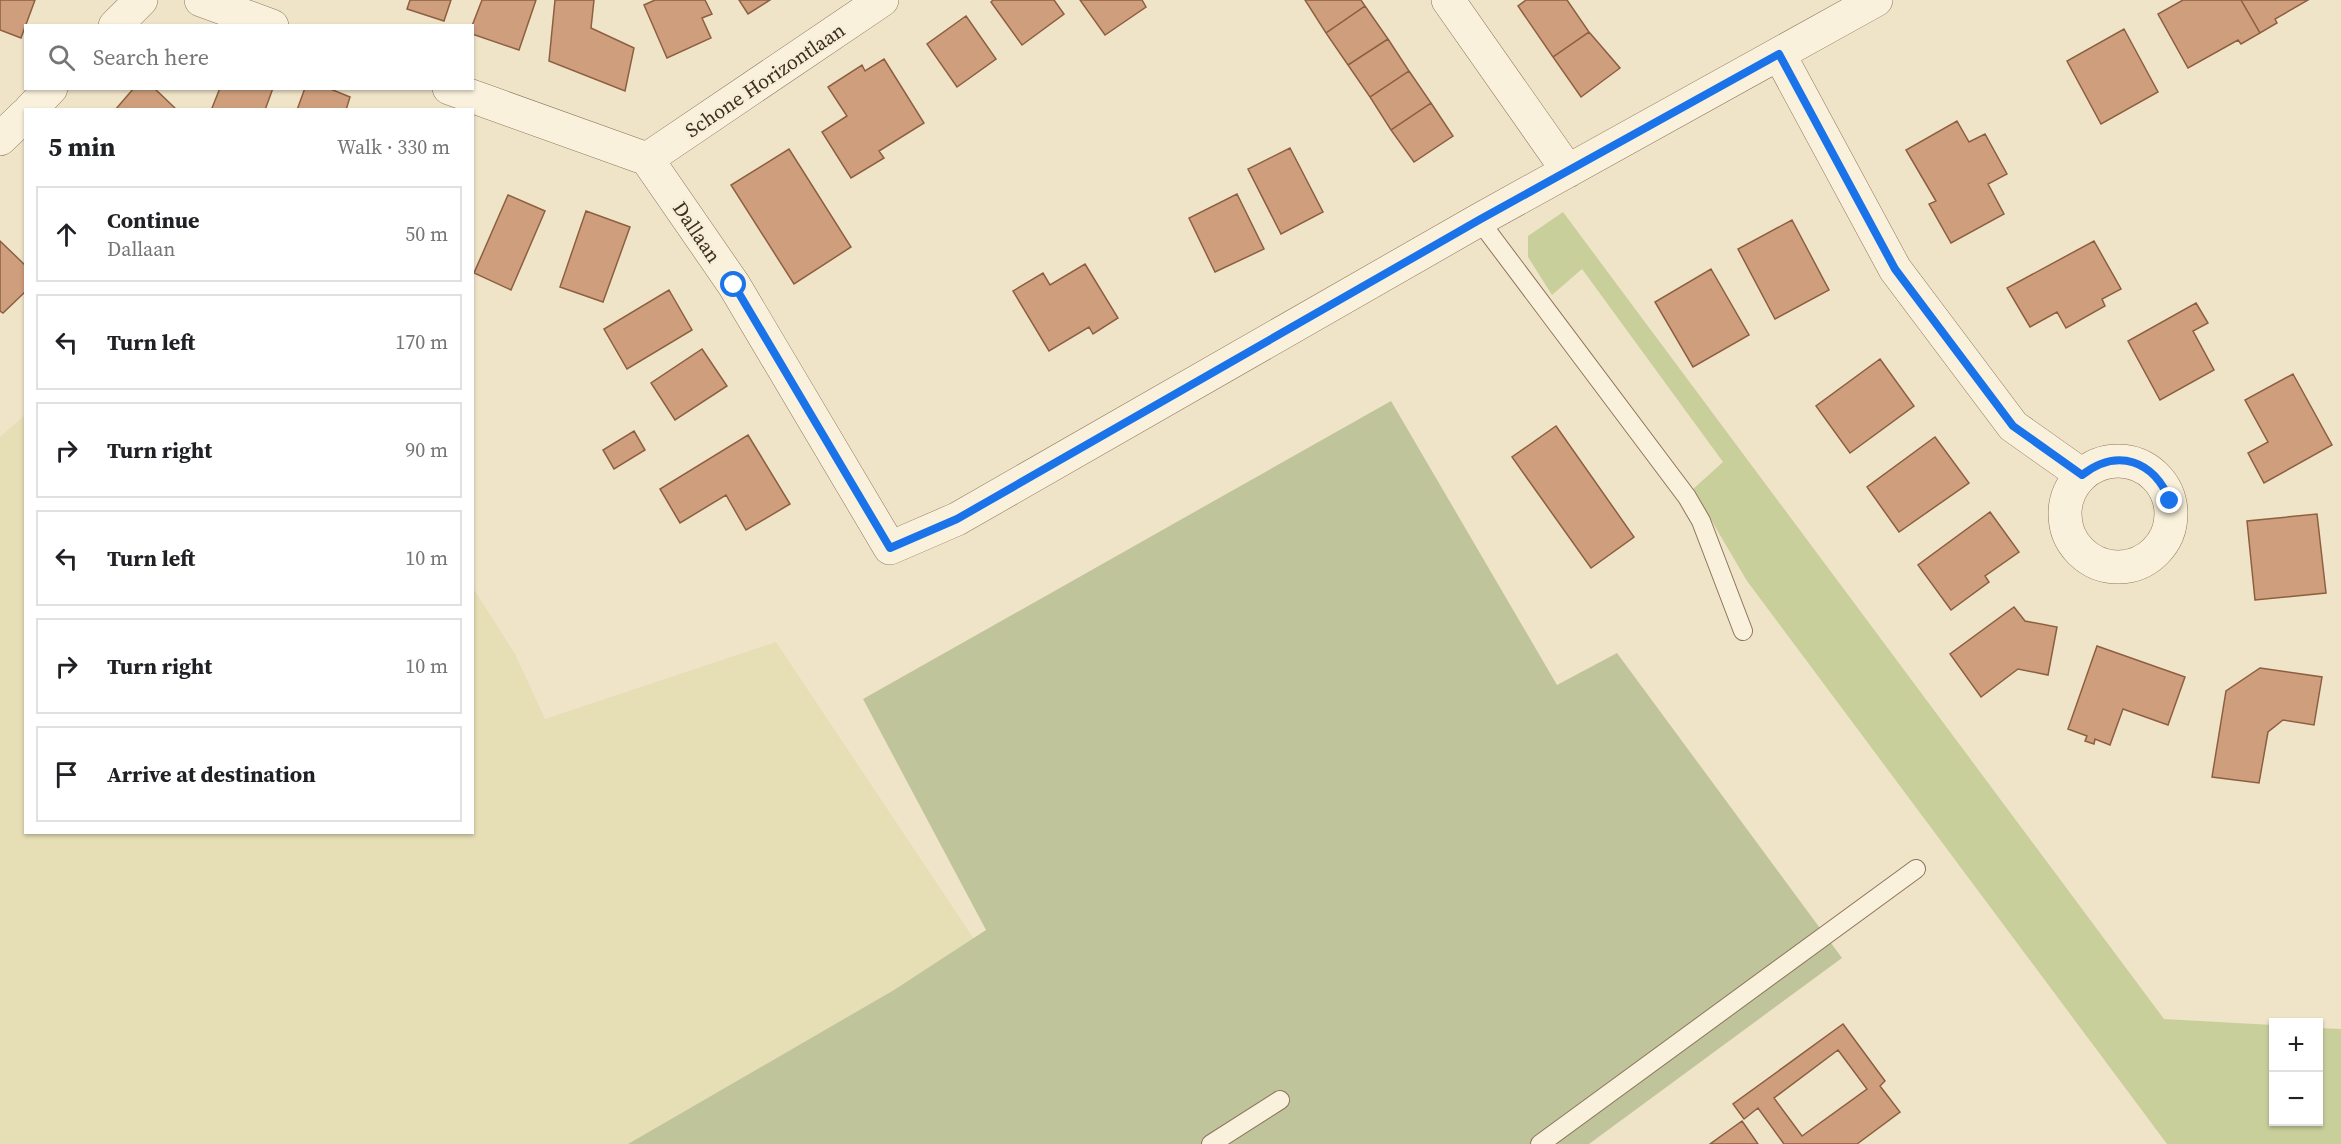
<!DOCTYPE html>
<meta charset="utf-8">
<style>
:root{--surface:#fff;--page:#f6f6f6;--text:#202124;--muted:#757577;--line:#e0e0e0}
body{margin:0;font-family:"Source Serif 4",serif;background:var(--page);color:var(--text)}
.controls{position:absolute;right:18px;bottom:18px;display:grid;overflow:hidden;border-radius:0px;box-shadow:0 2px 4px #0004}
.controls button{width:54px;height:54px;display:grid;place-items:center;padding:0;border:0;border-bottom:2px solid var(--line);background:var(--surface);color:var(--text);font:30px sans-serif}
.stop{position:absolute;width:18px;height:18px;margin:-14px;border:4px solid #1a73e8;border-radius:50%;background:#fff}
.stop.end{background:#1a73e8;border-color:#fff;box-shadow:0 2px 6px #0008}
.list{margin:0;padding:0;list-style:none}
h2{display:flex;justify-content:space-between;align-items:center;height:78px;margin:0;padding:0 24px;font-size:26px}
h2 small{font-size:20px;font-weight:400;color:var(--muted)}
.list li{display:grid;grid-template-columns:39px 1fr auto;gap:18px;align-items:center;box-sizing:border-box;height:96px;margin:0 12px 12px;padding:0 12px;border:2px solid var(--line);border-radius:0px}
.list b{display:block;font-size:22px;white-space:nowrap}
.list p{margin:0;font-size:20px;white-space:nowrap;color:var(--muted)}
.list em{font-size:20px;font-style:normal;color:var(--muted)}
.icon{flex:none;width:33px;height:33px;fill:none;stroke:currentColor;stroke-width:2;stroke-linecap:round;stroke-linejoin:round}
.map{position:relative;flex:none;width:2341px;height:1144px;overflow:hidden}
.search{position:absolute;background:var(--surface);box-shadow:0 2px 4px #0004;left:24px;top:24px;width:450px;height:66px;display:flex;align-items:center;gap:15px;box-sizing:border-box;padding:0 21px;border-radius:0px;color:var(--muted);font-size:22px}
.panel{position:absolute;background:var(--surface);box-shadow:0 2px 4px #0004;left:24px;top:108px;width:450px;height:726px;border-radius:0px}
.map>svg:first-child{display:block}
.farmland{fill:#e6deb5}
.green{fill:#c9cf9b}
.cemetery{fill:#bfc49a}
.building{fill:#cf9f7d;stroke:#8d5f41;stroke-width:1.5;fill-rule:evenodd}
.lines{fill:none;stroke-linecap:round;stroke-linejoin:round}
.lane-casing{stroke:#8d765c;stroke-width:20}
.street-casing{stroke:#8d765c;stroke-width:34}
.lane{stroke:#faf1dc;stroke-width:18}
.street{stroke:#faf1dc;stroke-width:33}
.route{stroke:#1a73e8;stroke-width:8}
.labels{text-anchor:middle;stroke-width:5;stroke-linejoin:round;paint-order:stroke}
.street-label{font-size:20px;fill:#3d2e20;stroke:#f7eed8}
</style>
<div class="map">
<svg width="2341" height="1144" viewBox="0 0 2341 1144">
<rect width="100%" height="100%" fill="#f0e4c8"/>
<path class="farmland" d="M 25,415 L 26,832 L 472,832 L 473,588 L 515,654 L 545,719 L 776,642 L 974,939 L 894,990 L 628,1144 L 0,1144 L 0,437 Z"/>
<path class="green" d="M 1563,212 L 2164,1019 L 2273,1025 L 2274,1122 L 2318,1122 L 2319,1028 L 2341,1029 L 2341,1144 L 2167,1144 L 1747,581 L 1693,489 L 1723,462 L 1582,269 L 1552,295 L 1528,257 L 1528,236 Z"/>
<path class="cemetery" d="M 1391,401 L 1557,685 L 1617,653 L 1842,958 L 1589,1144 L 628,1144 L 894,990 L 986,930 L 863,699 Z"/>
<path class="building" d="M 0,0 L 35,0 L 21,38 L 0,30 Z
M 410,0 L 451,0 L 444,21 L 407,9 Z
M 482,0 L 536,0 L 519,50 L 472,34 L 472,26 Z
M 555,0 L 594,0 L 591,28 L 634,48 L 625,91 L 549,61 Z
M 655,0 L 705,0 L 712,14 L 702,18 L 711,38 L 667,58 L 644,5 Z
M 739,0 L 770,0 L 748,14 Z
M 993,0 L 1054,0 L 1064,14 L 1022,45 L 991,2 Z
M 1080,0 L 1142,0 L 1146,7 L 1105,35 Z
M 1305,0 L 1361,0 L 1365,6 L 1326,33 Z
M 1526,0 L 1567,0 L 1589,32 L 1553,57 L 1518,6 Z
M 2183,0 L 2241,0 L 2260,33 L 2241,44 L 2238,40 L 2188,68 L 2158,14 Z
M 2241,0 L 2308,0 L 2275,19 L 2277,23 L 2260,33 Z
M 1365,6 L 1388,39 L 1348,65 L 1326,33 Z
M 966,16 L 996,59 L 957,87 L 927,44 Z
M 2124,29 L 2158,92 L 2101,124 L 2067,61 Z
M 1589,32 L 1620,68 L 1581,97 L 1553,57 Z
M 1388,39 L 1409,71 L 1370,97 L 1348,65 Z
M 884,59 L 924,123 L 879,151 L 884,158 L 851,178 L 822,132 L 847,116 L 828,87 L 862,65 L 865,71 Z
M 1409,71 L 1431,103 L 1391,130 L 1370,97 Z
M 134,88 L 154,88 L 177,110 L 115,110 Z
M 220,88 L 273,88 L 265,110 L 217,110 L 212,108 Z
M 305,88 L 328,88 L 350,97 L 346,110 L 297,110 Z
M 1431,103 L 1453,136 L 1414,162 L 1391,130 Z
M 1957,121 L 1969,142 L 1985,134 L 2007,174 L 1988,184 L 2004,214 L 1951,243 L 1929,204 L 1936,201 L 1906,150 Z
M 1290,148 L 1323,212 L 1281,234 L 1248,169 Z
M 789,149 L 851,247 L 794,284 L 731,185 Z
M 1237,194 L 1264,249 L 1215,272 L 1189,218 Z
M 508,195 L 545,211 L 511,290 L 474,273 Z
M 586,211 L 630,227 L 603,302 L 560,287 Z
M 1792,220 L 1829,290 L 1775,319 L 1738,249 Z
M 0,241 L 26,266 L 26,291 L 3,313 L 0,311 Z
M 2094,241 L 2121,289 L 2102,299 L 2105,306 L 2066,328 L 2057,312 L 2030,327 L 2007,288 Z
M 1085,264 L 1118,318 L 1093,334 L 1089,327 L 1049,351 L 1013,291 L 1043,273 L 1050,285 Z
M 1711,269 L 1749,335 L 1693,367 L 1655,302 Z
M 669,290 L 692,330 L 627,369 L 604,329 Z
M 2196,303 L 2208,323 L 2193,331 L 2214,370 L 2160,400 L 2128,341 Z
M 702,349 L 727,386 L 675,420 L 651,383 Z
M 1880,359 L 1914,406 L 1850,453 L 1816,406 Z
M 2293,374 L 2332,445 L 2264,483 L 2248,453 L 2268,442 L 2245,400 Z
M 1556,426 L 1634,537 L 1591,568 L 1512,457 Z
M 634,431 L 645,450 L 614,469 L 603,450 Z
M 748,435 L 790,504 L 746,530 L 726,495 L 680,523 L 660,489 Z
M 1935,437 L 1969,483 L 1899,532 L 1867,487 Z
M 1990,512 L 2019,552 L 1985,576 L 1989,582 L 1951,610 L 1918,565 Z
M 2317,514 L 2326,593 L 2255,600 L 2247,521 Z
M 2014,607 L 2025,621 L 2057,627 L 2048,675 L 2018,669 L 1981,697 L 1950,654 Z
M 2097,646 L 2185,677 L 2168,725 L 2123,709 L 2110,745 L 2095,739 L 2094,744 L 2085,741 L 2087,736 L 2068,729 Z
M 2260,668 L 2322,677 L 2314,725 L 2283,720 L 2268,732 L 2259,783 L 2212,777 L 2226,691 Z
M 1843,1024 L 1885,1081 L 1880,1086 L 1900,1112 L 1857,1144 L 1784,1144 L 1758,1108 L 1744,1119 L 1733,1104 ZM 1838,1050 L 1867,1089 L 1802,1136 L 1774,1098 Z
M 1742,1121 L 1758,1144 L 1710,1144 Z"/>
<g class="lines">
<g class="lane-casing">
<path id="lane" d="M 1479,220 L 1687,497 L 1701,521 L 1743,631
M 1211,1144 L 1280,1100
M 1540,1144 L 1916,869"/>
</g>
<g class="street-casing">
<path id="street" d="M 201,0 L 272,26
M 1448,0 L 1568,171
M 115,26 L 141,0
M 1779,54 L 1895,269 L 2013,426 L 2082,475
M 449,88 L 647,159 L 734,285 L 890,548 L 957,519 L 1479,220 L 1876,0
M 30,110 L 51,88
M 0,139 L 26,114
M 647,159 L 882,0
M2065 514a53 53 0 1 1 106 0a53 53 0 1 1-106 0Z"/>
</g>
<use href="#lane" class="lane"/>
<use href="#street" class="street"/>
</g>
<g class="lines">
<path class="route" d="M 734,285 L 890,548 L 957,519 L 1479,220 L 1779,54 L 1895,269 L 2013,426 L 2082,475 C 2118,447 2154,461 2170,501"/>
</g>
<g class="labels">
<g class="street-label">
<text transform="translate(765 80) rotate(-34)" y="7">Schone Horizontlaan</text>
<text transform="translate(697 232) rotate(56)" y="7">Dallaan</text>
</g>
</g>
</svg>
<div class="controls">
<button>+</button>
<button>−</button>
</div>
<div class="stop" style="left:734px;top:285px"></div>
<div class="stop end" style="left:2170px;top:501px"></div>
<div class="search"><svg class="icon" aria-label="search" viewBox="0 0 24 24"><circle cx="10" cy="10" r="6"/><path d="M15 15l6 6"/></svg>Search here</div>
<section class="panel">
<h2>5 min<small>Walk · 330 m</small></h2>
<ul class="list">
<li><svg class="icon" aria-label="ahead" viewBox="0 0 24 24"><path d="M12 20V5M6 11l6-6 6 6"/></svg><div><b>Continue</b><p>Dallaan</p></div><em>50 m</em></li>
<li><svg class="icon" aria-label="left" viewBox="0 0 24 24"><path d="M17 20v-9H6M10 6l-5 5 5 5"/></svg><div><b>Turn left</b></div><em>170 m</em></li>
<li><svg class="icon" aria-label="right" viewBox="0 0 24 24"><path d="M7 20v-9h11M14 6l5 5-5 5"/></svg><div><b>Turn right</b></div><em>90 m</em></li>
<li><svg class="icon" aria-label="left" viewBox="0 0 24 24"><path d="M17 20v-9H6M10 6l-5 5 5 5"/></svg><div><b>Turn left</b></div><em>10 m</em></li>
<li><svg class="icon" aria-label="right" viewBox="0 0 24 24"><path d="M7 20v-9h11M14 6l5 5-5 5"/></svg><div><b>Turn right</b></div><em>10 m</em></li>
<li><svg class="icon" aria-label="arrive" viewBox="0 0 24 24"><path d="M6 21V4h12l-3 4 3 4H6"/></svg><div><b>Arrive at destination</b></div></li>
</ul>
</section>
</div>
